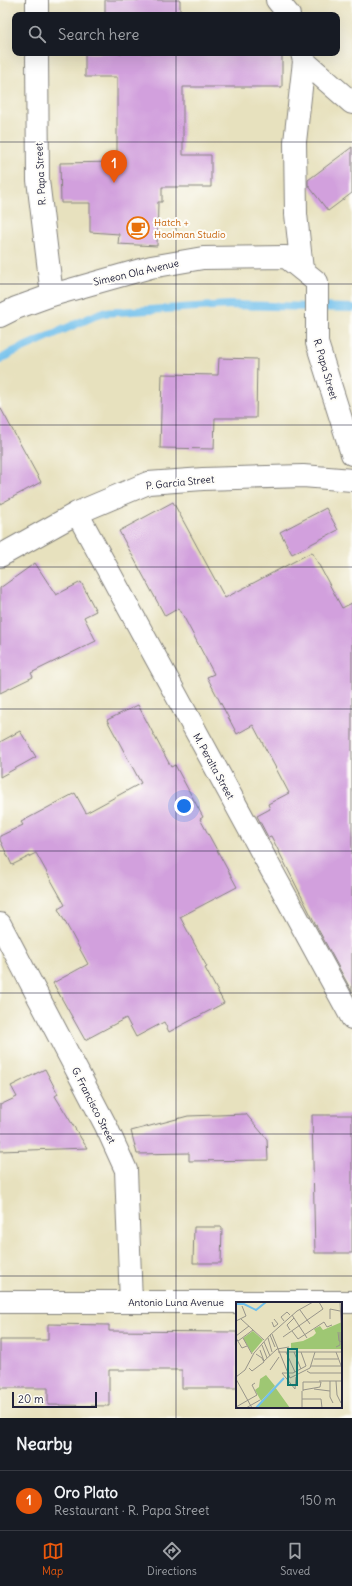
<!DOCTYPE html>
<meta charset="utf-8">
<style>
:root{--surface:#171b24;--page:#20242c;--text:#f1f3f6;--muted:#9ea1a6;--line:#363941;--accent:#ea580c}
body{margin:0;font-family:Delius,sans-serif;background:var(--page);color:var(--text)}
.scale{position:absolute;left:12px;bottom:10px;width:85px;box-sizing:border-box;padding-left:4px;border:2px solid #22223b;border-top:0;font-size:11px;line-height:14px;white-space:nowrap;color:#22223b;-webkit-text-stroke:3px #fdfcf7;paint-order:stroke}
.you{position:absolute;left:184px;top:806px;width:14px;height:14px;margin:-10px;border:3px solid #fff;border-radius:50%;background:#1a73e8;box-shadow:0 0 0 6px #1a73e833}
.badge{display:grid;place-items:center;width:26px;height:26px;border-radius:50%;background:var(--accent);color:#fff;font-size:13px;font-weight:700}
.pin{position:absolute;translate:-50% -33px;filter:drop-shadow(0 1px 2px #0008)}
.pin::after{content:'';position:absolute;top:21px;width:14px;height:12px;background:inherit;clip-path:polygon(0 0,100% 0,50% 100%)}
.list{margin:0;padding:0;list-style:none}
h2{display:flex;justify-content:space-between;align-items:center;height:52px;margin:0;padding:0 16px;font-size:17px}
h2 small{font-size:13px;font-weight:400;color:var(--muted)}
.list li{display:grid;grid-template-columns:26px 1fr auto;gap:12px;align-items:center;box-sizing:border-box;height:60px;padding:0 16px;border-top:1px solid var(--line)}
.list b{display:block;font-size:15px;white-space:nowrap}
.list p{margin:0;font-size:13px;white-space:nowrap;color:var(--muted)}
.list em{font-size:13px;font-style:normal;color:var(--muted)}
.icon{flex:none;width:22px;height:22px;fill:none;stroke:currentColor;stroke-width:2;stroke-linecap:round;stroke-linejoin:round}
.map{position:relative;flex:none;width:352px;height:1418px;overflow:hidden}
.search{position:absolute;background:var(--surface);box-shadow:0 4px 16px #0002;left:12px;right:12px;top:12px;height:44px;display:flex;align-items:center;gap:10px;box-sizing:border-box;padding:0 14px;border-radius:8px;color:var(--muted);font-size:15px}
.sheet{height:112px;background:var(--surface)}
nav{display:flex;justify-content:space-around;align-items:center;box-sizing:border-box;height:56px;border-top:1px solid var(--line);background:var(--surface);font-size:11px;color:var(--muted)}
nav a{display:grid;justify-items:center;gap:2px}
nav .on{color:var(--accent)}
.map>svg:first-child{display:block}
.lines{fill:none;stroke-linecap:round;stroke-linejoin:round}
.stream{stroke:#71c0ec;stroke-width:8}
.building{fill:#d2a0dd}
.street-casing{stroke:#84827c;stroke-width:24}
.street{stroke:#fff;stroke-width:22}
.grid{fill:none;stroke:#22223b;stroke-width:1;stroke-opacity:0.55}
.labels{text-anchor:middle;stroke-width:4;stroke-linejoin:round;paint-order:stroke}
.street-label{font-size:10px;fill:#22223b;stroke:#fdfcf7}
.food-label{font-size:10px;fill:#c56008;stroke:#fdfcf7;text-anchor:start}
.inset-river{fill:none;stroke:#71c0ec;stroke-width:2}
.inset-road{fill:none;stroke:#98958a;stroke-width:1}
.view{fill:#0f766e;fill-opacity:0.15;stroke:#0f766e;stroke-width:2}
.inset-edge{fill:none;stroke:#22223b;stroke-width:2}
</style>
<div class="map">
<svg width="352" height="1418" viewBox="0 0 352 1418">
<rect width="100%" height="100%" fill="#fdfcf7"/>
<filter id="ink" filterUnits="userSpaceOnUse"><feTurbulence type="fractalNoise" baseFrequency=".025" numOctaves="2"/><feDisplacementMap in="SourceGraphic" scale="8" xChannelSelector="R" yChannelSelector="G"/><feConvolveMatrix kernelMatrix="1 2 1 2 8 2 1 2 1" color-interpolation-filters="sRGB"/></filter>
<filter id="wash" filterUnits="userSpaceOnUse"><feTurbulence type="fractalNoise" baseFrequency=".012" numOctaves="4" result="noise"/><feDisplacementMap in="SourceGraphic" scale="16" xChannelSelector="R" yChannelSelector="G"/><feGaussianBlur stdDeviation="0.9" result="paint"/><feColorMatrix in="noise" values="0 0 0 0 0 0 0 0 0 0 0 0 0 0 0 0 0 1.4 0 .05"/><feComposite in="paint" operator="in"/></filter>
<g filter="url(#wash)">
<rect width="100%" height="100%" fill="#e7e1be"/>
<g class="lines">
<path class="stream" d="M 0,360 L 13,352 L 101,313 L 229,305 L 352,308"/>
</g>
<g id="blocks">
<path class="building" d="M 105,0 L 180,0 L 180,15 L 105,15 Z
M 85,53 L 282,53 L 282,87 L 183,87 L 183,155 L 211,155 L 211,187 L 162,187 L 162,202 L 158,202 L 157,246 L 118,244 L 119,234 L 90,232 L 90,203 L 61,203 L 60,163 L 117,162 L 117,77 L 85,77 Z
M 352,147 L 352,193 L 328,211 L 308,185 L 308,180 Z
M 219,358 L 257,359 L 256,418 L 215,418 L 214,449 L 160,448 L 162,374 L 218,375 Z
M 0,407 L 41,482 L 0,504 Z
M 173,502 L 225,598 L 312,552 L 342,608 L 352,603 L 352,992 L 318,929 L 271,836 L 268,837 L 257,816 L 270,809 L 268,804 L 289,793 L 253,725 L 237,734 L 207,677 L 214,674 L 179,608 L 165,616 L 119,531 Z
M 326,508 L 338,530 L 292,554 L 280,532 Z
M 35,563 L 56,595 L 81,582 L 96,611 L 84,617 L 96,641 L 31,673 L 33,677 L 0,693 L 0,588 Z
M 138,705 L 171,767 L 175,765 L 203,817 L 200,819 L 237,887 L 180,917 L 207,967 L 205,968 L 224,1003 L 169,1032 L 164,1022 L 136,1037 L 126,1018 L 85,1040 L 53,983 L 88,964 L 58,909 L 65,905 L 36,853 L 12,865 L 0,840 L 0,836 L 23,825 L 21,822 L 75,793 L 86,813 L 141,783 L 107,720 Z
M 20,731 L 36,757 L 0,777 L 0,742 Z
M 45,1069 L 58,1094 L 55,1096 L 87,1148 L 0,1151 L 0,1105 L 17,1097 L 11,1086 Z
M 246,1114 L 267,1139 L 268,1160 L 189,1161 L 189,1153 L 137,1154 L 131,1131 L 188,1116 Z
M 312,1115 L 352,1115 L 352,1253 L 315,1253 Z
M 194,1227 L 222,1227 L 221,1263 L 193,1263 Z
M 48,1324 L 109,1325 L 109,1331 L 237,1332 L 237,1388 L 182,1388 L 182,1370 L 109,1370 L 109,1406 L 48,1405 L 48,1388 L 0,1388 L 0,1340 L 48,1340 Z"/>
</g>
</g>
<g filter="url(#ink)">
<use href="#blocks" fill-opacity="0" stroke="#84827c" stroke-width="1"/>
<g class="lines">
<g class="street-casing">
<path id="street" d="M 277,0 L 289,15
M 37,15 L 37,0
M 37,53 L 38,180 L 52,295
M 302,53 L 304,61 L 352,103
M 302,270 L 296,214 L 295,142 L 304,61
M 0,316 L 16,308 L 52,295 L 151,267 L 203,258 L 286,257 L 317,282 L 317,343 L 352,454
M 77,513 L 352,1018
M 0,556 L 77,513 L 148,483 L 203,479 L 303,476 L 352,480
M 0,924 L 106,1126 L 126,1170 L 131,1302
M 0,1302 L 352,1302"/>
</g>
<use href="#street" class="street"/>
</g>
</g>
<path class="grid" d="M 176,0 L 176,15M 176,53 L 176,1418M 0,142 L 352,142M 0,284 L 352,284M 0,425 L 352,425M 0,567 L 352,567M 0,709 L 352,709M 0,851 L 352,851M 0,993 L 352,993M 0,1134 L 352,1134M 0,1276 L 352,1276"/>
<defs>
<g id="cafe-ring" transform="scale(1.15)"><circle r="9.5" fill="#fdfcf7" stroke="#e8710a" stroke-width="1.5"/><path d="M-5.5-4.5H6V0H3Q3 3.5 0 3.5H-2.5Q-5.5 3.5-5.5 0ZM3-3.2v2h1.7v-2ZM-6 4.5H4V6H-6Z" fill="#e8710a"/></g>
</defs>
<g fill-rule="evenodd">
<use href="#cafe-ring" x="138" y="228"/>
</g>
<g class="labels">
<g class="street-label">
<text transform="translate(40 174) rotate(-93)" y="4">R. Papa Street</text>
<text transform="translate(136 272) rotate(-13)" y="4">Simeon Ola Avenue</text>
<text transform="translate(326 369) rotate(74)" y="4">R. Papa Street</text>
<text transform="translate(180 482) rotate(-6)" y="4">P. Garcia Street</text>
<text transform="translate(214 766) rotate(61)" y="4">M. Peralta Street</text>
<text transform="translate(94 1105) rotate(63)" y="4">G. Francisco Street</text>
<text x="176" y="1306">Antonio Luna Avenue</text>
</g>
<g class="food-label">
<text x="154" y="226">Hatch +<tspan x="154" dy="12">Hoolman Studio</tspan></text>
</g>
</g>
<g transform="translate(236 1302)">
<rect width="106" height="106" fill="#e7e1be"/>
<path d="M 106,20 L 106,47 L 55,47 L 55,41 L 67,39 L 77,34 L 80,31 L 78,27 L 84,24 L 87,28 ZM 17,29 L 27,38 L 16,51 L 7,36 ZM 30,73 L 39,84 L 25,99 L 19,88 L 23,85 L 24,77 ZM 39,85 L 54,106 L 21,106 L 34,90 Z" fill="#9ec773"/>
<path class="inset-river" d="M 0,2 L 8,2 L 20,8 L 30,0M 20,106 L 48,76"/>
<path class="inset-road" d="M 104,0 L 106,38M 64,8 L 74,22M 56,13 L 71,36M 5,17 L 28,38M 94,17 L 94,7 L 104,9M 0,19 L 10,14 L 6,4M 48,19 L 45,15 L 51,10 L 54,13M 36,20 L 38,25 L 42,22 L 38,17M 54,28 L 51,23 L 58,16M 56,29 L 62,37 L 88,20 L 91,25 L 96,23M 102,30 L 103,39 L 106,40M 36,32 L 54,76 L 74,66 L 79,50M 34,33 L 39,45M 0,34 L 13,24M 47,35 L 87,7 L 83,0M 0,36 L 6,46 L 11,44M 7,36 L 16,52M 32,36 L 36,50M 2,39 L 17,28M 28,40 L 34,54M 26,43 L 31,56M 100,45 L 104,43 L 104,30M 24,48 L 28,59 L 41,47 L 53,45M 42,50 L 106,50M 50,50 L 59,70M 58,50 L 65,67M 100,50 L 106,66M 78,57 L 102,57M 75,64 L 105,64M 13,66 L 16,69 L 28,60 L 26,56 L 20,52M 34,68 L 43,55M 71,69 L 74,71 L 106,71M 0,75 L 9,68 L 18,51 L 34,33 L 61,9 L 77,0M 0,77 L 16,106M 83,79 L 106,79M 94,79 L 94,95 L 97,101M 100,79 L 101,93 L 105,101M 59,87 L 46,71 L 57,71 L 70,64 L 65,50M 59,87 L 60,75M 78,87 L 94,89M 67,89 L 67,80 L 85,80 L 84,85 L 67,88M 66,97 L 85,97 L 86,106M 0,105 L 21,93 L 16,83 L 19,81M 10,106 L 24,98M 66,106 L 66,89"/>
<path class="view" d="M 52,47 L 61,47 L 61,83 L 52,83 Z"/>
<rect width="106" height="106" class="inset-edge"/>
</g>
</svg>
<div class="scale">20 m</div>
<div class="you"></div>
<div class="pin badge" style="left:114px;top:183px">1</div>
<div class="search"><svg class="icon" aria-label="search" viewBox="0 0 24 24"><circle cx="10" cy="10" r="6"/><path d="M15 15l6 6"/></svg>Search here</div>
</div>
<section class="sheet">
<h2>Nearby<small></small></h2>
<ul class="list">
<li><span class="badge">1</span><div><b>Oro Plato</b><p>Restaurant · R. Papa Street</p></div><em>150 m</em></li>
</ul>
</section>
<nav>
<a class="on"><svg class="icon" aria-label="map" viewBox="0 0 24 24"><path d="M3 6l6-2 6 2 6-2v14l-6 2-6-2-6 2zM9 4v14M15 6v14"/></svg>Map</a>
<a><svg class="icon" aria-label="directions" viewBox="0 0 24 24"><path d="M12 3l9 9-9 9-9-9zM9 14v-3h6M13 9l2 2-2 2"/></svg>Directions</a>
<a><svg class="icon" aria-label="saved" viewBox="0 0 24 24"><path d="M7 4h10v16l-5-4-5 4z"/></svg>Saved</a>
</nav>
